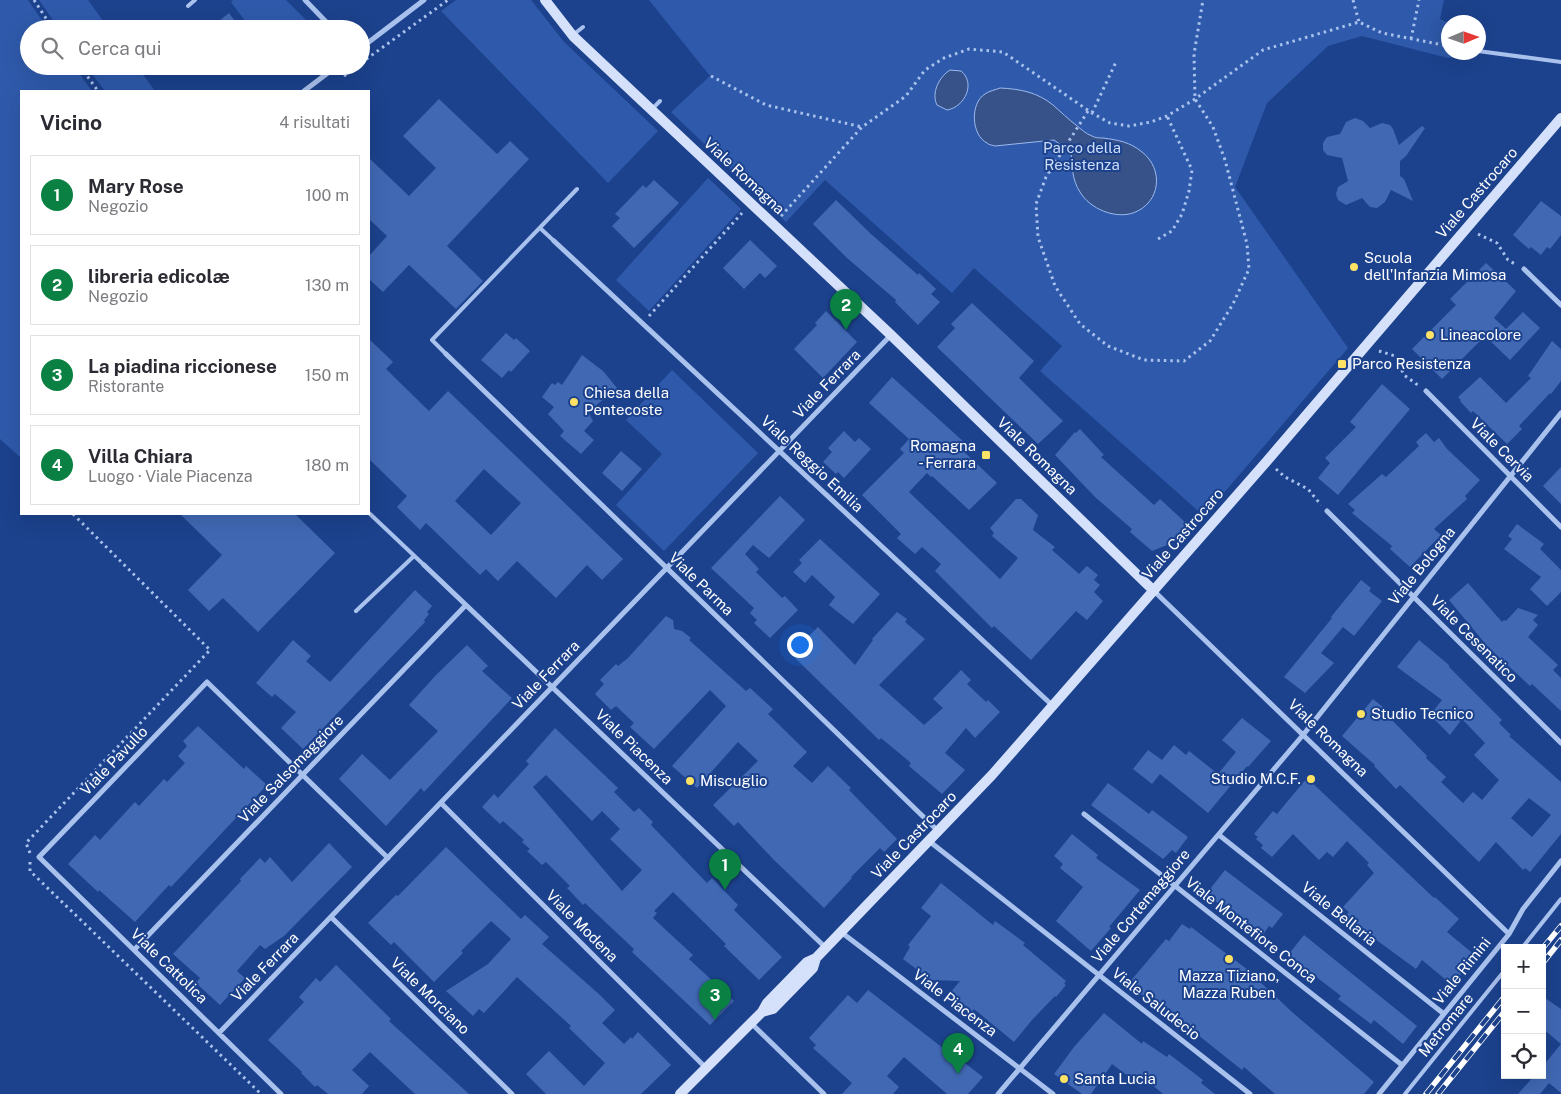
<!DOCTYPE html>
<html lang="it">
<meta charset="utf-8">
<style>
:root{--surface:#fff;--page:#f2f2f3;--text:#2b2b33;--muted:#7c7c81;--line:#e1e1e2;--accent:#0b8043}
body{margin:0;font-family:"Public Sans",sans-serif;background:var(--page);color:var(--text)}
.controls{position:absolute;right:15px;bottom:15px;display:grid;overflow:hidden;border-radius:0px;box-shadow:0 5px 20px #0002}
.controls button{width:45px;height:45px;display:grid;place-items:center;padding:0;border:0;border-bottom:1px solid var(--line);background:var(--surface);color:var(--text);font:25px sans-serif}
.compass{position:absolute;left:1441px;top:15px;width:45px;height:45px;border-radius:50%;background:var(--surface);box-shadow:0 5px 20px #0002;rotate:88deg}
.you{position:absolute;left:799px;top:644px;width:18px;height:18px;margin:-12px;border:4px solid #fff;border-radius:50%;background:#1a73e8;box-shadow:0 0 0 8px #1a73e833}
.badge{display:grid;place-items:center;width:32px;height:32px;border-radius:50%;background:var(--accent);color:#fff;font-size:16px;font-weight:700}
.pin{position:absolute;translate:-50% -41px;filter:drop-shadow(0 1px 2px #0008)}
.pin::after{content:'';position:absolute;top:26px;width:18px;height:15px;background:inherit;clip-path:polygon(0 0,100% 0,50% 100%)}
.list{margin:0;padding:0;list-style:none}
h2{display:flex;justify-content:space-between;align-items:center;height:65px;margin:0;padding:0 20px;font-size:21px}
h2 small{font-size:16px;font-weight:400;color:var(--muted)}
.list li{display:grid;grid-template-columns:32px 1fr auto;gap:15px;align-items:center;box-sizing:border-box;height:80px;margin:0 10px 10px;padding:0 10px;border:1px solid var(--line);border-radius:0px}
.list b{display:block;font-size:19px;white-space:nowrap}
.list p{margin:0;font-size:16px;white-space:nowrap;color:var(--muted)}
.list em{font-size:16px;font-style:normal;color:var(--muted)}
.icon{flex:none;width:28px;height:28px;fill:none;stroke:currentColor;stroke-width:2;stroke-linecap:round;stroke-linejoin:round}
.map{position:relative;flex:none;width:1561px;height:1094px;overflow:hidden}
.search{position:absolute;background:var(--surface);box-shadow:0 5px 20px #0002;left:20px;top:20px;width:350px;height:55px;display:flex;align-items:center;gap:12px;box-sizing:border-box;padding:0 18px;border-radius:28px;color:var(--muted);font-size:19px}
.panel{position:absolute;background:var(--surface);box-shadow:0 5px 20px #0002;left:20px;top:90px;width:350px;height:425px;border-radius:0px}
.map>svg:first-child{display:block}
.green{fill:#2f5aab}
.water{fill:#375189;stroke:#9cbaef}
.building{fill:#4068b3;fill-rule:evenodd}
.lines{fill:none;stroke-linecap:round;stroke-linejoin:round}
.path{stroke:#a9c1ed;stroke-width:3;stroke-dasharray:2.5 4;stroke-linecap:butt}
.lane{stroke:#a9c1ed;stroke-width:4}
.street{stroke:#a9c1ed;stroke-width:5}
.secondary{stroke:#d5e1fa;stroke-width:10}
.rail-casing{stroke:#fff;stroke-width:5.5}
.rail{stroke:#1c428d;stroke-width:4;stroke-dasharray:11;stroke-linecap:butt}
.poi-dot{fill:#fee266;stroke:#1c428d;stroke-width:2}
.labels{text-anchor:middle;stroke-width:4;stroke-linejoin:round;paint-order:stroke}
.park-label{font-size:15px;fill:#cedefa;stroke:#1c428d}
.street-label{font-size:15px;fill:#fff;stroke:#1c428d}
.poi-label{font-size:15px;fill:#fff;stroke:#1c428d;text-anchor:start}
</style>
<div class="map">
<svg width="1561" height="1094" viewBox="0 0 1561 1094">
<rect width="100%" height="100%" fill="#1c428d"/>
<path class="green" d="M 0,0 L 28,0 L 48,29 L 29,29 L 29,66 L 74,66 L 92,91 L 21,91 L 21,458 L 0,439 Z
M 39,0 L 88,0 L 109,29 L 59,29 Z
M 233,0 L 286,0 L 315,29 L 251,29 L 231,2 Z
M 456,0 L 531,0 L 564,42 L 658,131 L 608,183 L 441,11 Z
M 649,0 L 1444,0 L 1440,19 L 1448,23 L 1448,52 L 1468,53 L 1468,55 L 1448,58 L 1362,36 L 1328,46 L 1267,103 L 1235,187 L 1348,348 L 1204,516 L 1040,371 L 1062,346 L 974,268 L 952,293 L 825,180 L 786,222 L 671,112 L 710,76 Z
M 86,66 L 137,66 L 155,91 L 105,91 Z
M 708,178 L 741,209 L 649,311 L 616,280 Z
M 672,370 L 758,453 L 664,551 L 616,505 L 662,454 L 626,420 Z"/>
<path class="water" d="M 950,70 L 961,71 C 976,83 965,107 947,110 L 937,105 C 931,93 939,77 950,70 Z
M 1000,88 C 1020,89 1037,92 1053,105 C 1061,112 1068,119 1076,125 C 1081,129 1086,134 1092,136 C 1095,138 1100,138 1103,138 C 1118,140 1130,142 1142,152 C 1164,169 1161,203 1133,213 C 1115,219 1090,209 1080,192 C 1072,180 1072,166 1071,152 L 1054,140 L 995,146 C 992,145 989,145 987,143 C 971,135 970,103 985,94 C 989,91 995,90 1000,88 Z"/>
<path class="building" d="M 229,13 L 241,29 L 209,29 Z
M 439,99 L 497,154 L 510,141 L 529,159 L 447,246 L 483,281 L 456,309 L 409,265 L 383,292 L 369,279 L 369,256 L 387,236 L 369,219 L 369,158 L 409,196 L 436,168 L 403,136 Z
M 1355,118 L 1363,121 L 1370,128 L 1382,123 L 1390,125 L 1393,129 L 1399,145 L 1422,126 L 1425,128 L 1406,156 L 1400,161 L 1400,176 L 1404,179 L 1413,201 L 1391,190 L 1385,202 L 1377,208 L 1370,207 L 1362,198 L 1346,205 L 1338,200 L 1336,194 L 1338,187 L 1348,181 L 1342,158 L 1327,155 L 1323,150 L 1323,143 L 1327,137 L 1340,134 L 1346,122 Z
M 654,180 L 679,203 L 634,248 L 612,226 L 620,218 L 615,214 L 643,185 L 646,188 Z
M 836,200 L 871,234 L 918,275 L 919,273 L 936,289 L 931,294 L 940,302 L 918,325 L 895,302 L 896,300 L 847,258 L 813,224 Z
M 1541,201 L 1561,216 L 1561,235 L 1550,249 L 1547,247 L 1541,255 L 1531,247 L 1529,249 L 1513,235 Z
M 750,240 L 777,266 L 765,278 L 760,273 L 744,289 L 723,268 Z
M 1486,263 L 1516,291 L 1494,318 L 1506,329 L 1523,312 L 1540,328 L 1510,360 L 1485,336 L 1442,379 L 1412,349 L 1456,305 L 1450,299 Z
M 972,303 L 1034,361 L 1019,378 L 1063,421 L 1038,444 L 937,347 L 955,328 L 951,324 Z
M 826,311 L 857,342 L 823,378 L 794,349 L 817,325 L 815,323 Z
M 506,333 L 514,340 L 516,338 L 530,351 L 511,372 L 509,370 L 502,378 L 481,360 Z
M 369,339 L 393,362 L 386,369 L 429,411 L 448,391 L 623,559 L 602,580 L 587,565 L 556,598 L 517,561 L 498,581 L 486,569 L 480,575 L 426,523 L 420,530 L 397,507 L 407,496 L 369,459 ZM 484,469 L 521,503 L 491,535 L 455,501 Z
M 1552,341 L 1561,349 L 1561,381 L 1551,394 L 1550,393 L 1519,426 L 1522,429 L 1507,444 L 1473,411 L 1471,413 L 1460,401 L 1461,400 L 1458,397 L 1480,377 L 1506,403 L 1531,378 L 1528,376 Z
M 582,355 L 603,371 L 617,388 L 588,412 L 593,421 L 584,431 L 594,440 L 581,454 L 560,436 L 564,431 L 548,414 L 554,407 L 542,397 L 552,383 L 555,385 L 558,382 L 562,385 Z
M 892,377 L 964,442 L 959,447 L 997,483 L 969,510 L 932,476 L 931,477 L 927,473 L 909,492 L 1000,579 L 1018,558 L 992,536 L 994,533 L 990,528 L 1016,499 L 1021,499 L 1038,515 L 1033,530 L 1055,547 L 1052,550 L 1079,574 L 1087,566 L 1098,575 L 1094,580 L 1100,585 L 1094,592 L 1103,601 L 1087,620 L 1076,611 L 1031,660 L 994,626 L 992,628 L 935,571 L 941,564 L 922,547 L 915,554 L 897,538 L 901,534 L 862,495 L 904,453 L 900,449 L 909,439 L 869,403 Z
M 1382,384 L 1410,409 L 1338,495 L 1318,478 L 1330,463 L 1325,458 L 1356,427 L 1350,422 Z
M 1080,429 L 1104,455 L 1101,457 L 1154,505 L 1160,499 L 1187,524 L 1167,545 L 1152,551 L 1130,532 L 1132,529 L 1095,497 L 1055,455 L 1075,432 L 1076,433 Z
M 844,431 L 855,442 L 859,438 L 871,449 L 844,478 L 838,472 L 836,474 L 823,462 L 832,452 L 828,448 Z
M 1426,433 L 1434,442 L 1439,438 L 1447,449 L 1480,480 L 1465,496 L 1467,499 L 1434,529 L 1441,535 L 1410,567 L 1390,549 L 1392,546 L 1352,513 L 1355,510 L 1348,504 L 1382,474 L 1386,477 L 1419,446 L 1416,442 Z
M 621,451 L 642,469 L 622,491 L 602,473 Z
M 1561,467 L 1561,504 L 1543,486 Z
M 780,496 L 805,520 L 769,558 L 753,545 L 745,554 L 759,569 L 756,572 L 782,598 L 785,596 L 798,610 L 770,638 L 754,623 L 757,620 L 750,613 L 754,608 L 711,568 Z
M 180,514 L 295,514 L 335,553 L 258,632 L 223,598 L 209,611 L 188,590 L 222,555 Z
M 1517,524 L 1544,544 L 1540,549 L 1561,570 L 1561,592 L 1547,606 L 1530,589 L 1541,577 L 1504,549 L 1512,539 L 1508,536 Z
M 820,539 L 880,594 L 853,624 L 829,605 L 835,597 L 812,575 L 805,583 L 793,572 L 802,563 L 799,560 Z
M 1361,580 L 1371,588 L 1369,591 L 1382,601 L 1354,636 L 1343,627 L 1321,653 L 1334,663 L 1305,693 L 1284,677 L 1332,618 L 1331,617 Z
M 1468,583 L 1502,622 L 1504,620 L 1506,621 L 1518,608 L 1538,615 L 1533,620 L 1538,625 L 1528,637 L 1558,665 L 1553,670 L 1561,678 L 1561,711 L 1532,684 L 1530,686 L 1488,647 L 1449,600 Z
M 415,590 L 432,606 L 427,612 L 429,614 L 424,620 L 425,622 L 303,749 L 281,728 L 296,712 L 275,694 L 272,697 L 256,683 L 293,640 L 311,656 L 306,661 L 330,682 Z
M 897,612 L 907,619 L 905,622 L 925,639 L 879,685 L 924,725 L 943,708 L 933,699 L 961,670 L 971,680 L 967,684 L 986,702 L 988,700 L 1000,712 L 975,738 L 966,728 L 945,753 L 965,770 L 942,794 L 909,766 L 911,763 L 881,738 L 879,740 L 791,654 L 818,627 L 855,665 L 873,640 L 872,639 Z
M 666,616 L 673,620 L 674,629 L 682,631 L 691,638 L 689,640 L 746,691 L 750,688 L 773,709 L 768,714 L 807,752 L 793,766 L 812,783 L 828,766 L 851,788 L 849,790 L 897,839 L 884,852 L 880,848 L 851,877 L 852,878 L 824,908 L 773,859 L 738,822 L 734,826 L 713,805 L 758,761 L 738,742 L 697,788 L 672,766 L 726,706 L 710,690 L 654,749 L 630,727 L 634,723 L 616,706 L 611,710 L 595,694 L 604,684 L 600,680 L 616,664 L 618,666 L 628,658 Z
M 1419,640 L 1449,665 L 1449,667 L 1502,720 L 1499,723 L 1511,735 L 1509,736 L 1561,782 L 1561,834 L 1530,872 L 1525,868 L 1523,870 L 1496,842 L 1479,862 L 1400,785 L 1396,789 L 1374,766 L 1375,765 L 1342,736 L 1373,699 L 1395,717 L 1392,720 L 1427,756 L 1426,758 L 1446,777 L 1441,782 L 1463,803 L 1473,792 L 1482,800 L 1499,780 L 1474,755 L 1485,743 L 1462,719 L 1450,735 L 1430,715 L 1442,700 L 1397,667 ZM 1529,798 L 1551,815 L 1532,837 L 1511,818 Z
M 467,645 L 488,666 L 482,671 L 512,698 L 424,792 L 421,788 L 386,826 L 339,779 L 362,754 L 390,780 L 438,731 L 409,705 L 436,675 Z
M 1242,718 L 1271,741 L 1248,767 L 1247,766 L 1208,813 L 1160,774 L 1152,784 L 1133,769 L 1148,750 L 1162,760 L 1174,745 L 1186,755 L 1189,751 L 1218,774 L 1236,752 L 1222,740 Z
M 198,726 L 244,769 L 246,766 L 267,785 L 171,887 L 169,885 L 135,922 L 99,890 L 98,892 L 68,864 L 95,835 L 100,840 L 135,802 L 139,806 L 164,779 L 167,782 L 185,763 L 178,756 L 187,746 L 183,741 Z
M 555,728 L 618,788 L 614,792 L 634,812 L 639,808 L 653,822 L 651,825 L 707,883 L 712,878 L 738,905 L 734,910 L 782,957 L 759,980 L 724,946 L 726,944 L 673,892 L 654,911 L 657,913 L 653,918 L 693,955 L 689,959 L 734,1001 L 710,1025 L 632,952 L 634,949 L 585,903 L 583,905 L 567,888 L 570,886 L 546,862 L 542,865 L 527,851 L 530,849 L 522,842 L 524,840 L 503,821 L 500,824 L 482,807 L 494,794 L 498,798 L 529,764 L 526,761 ZM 546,775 L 592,821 L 602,811 L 620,829 L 610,839 L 642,870 L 622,891 L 533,787 Z
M 1307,778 L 1434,898 L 1435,897 L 1459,919 L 1447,932 L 1476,956 L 1452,985 L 1422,960 L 1416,969 L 1345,917 L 1349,912 L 1343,907 L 1374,873 L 1367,865 L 1369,863 L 1347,841 L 1333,857 L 1327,852 L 1319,860 L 1293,834 L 1272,857 L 1261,848 L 1263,845 L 1256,839 L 1258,837 L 1254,834 L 1273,811 L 1277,814 Z
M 1108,783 L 1149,814 L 1152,810 L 1188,837 L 1176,853 L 1172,850 L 1163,859 L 1091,805 Z
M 1072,834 L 1098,855 L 1096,858 L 1140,890 L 1109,927 L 1111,928 L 1091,951 L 1056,921 L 1083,887 L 1060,868 L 1063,864 L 1054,856 Z
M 329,843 L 352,867 L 284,936 L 265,949 L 260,945 L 237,971 L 245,978 L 220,1005 L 196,983 L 200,978 L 173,954 L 241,881 L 240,879 L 260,858 L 265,863 L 270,857 L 292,882 Z
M 446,847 L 521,919 L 525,915 L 549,937 L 542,944 L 600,995 L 615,1010 L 602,1023 L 624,1044 L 631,1037 L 632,1039 L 638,1032 L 671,1065 L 641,1094 L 546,1094 L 526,1074 L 549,1051 L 584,1086 L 605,1063 L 569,1028 L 571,1026 L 517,977 L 484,1013 L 479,1009 L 473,1016 L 446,991 L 488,964 L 511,939 L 491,921 L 461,951 L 463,953 L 434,982 L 394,942 L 391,945 L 368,923 L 396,895 L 398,896 Z
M 1225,870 L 1283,914 L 1272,928 L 1269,926 L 1262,936 L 1206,894 Z
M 941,883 L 993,925 L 995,921 L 1025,943 L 1023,945 L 1066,981 L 1064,984 L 1066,985 L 1056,997 L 1055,996 L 1032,1020 L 1014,1042 L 974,1009 L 972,1011 L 950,993 L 960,981 L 931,980 L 903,959 L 910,947 L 908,945 L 931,916 L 921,908 Z
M 1182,924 L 1190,929 L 1191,927 L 1260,979 L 1259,981 L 1292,1012 L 1374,1082 L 1364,1094 L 1275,1094 L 1244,1067 L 1242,1070 L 1198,1035 L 1197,1036 L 1157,1004 L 1155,1006 L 1128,984 L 1166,939 L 1169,941 Z
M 1304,935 L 1417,1026 L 1403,1044 L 1374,1020 L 1371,1024 L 1338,999 L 1341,996 L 1288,955 Z
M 336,965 L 391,1019 L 389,1021 L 469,1094 L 415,1094 L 370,1052 L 352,1070 L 369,1086 L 362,1094 L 328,1094 L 317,1085 L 315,1087 L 301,1073 L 302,1072 L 268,1040 L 304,1002 L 299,997 L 316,978 L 320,982 Z
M 868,990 L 952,1055 L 953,1054 L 983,1077 L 968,1094 L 947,1094 L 904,1057 L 887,1076 L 899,1087 L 893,1094 L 842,1094 L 852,1083 L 813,1048 L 816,1045 L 809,1038 L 848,995 L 857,1003 Z
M 1542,996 L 1561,1009 L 1561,1044 L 1542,1028 Z
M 1104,1013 L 1142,1044 L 1143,1041 L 1167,1057 L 1169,1054 L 1203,1080 L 1201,1083 L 1215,1094 L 1163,1094 L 1144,1078 L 1143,1079 L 1139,1076 L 1135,1081 L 1112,1064 L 1091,1094 L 1082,1094 L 1054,1074 L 1074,1047 Z
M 1561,1044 L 1561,1093 L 1549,1083 L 1540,1094 L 1518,1094 L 1535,1075 L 1542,1075 L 1542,1067 Z"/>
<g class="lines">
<path class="path" d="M 34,0 L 53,29
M 1353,0 L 1359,22
M 1411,39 L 1419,0
M 361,63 L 448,0
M 80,66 L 98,91
M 344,76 L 357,66
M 711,76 L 766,105 L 862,127
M 1088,111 L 1046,177 L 1036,204 L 1038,237 L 1055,286 L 1080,324 L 1108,346 L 1144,360 L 1184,361 L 1210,341 L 1233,304 L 1249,269 L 1247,244 L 1225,160 L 1213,127 L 1195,99 L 1194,54 L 1203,0
M 1092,113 L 1116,62
M 781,216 L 862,127 L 906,96 L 925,70 L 944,58 L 969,49 L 1003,52 L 1092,113 L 1110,123 L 1129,126 L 1151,122 L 1167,116 L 1195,99 L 1263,50 L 1359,22 L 1382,33 L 1448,46
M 1478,234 L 1497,243 L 1508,260 L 1515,264
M 1158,239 L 1172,231 L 1182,214 L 1189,191 L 1192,170 L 1167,116
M 649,316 L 742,213
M 1379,351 L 1395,356 L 1404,375 L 1419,386
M 1276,469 L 1285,477 L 1308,489 L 1321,505
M 30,853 L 26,843 L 210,650 L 73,514
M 30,862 L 30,871 L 261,1094"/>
<path class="lane" d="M 188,6 L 195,0
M 573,35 L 583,27
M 1478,51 L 1561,62
M 653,108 L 660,101
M 540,228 L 554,241
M 446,354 L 432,340 L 577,189
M 369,513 L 424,565
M 356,611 L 414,556
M 1522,948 L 1561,899
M 1405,1094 L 1505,970"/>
<path class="street" d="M 305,0 L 333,29
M 361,48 L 424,0
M 304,91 L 337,66
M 554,241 L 1053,706
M 1524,269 L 1561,305
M 446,354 L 938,831
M 1426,391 L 1561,527
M 1327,511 L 1561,743
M 424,565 L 826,948
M 1154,591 L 1509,934
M 441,803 L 706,1068
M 1084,814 L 1402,1065
M 1219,835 L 1444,1014
M 929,841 L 1250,1094
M 331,917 L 512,1094
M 841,932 L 1053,1094
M 134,950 L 466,605
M 751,1023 L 824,1094
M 219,1033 L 891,335
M 281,1094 L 39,857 L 207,682 L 388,858
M 998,1094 L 1303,735 L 1561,413
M 1379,1094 L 1509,934 L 1523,909 L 1561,861"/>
<path class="secondary" d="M 545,0 L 573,36 L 891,335 L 1154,591
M 762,1012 L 773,1009 L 813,968 L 816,958
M 680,1094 L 762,1012 L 767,1003 L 807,962 L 816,958 L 992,775 L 1267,461 L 1561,118"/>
<g class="rail-casing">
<path id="rail" d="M 1542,949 L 1561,926
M 1542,964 L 1561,940
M 1426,1094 L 1505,996
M 1438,1094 L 1505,1011"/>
</g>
<use href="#rail" class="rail"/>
</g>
<g class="poi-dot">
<circle cx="1354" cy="267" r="5"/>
<circle cx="1430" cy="335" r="5"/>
<rect x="1337" y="359" width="10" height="10" rx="2.5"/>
<circle cx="574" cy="402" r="5"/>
<rect x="981" y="450" width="10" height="10" rx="2.5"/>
<circle cx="1361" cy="714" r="5"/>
<circle cx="1311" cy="779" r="5"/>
<circle cx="690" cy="781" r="5"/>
<circle cx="1229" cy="959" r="5"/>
<circle cx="1064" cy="1079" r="5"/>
</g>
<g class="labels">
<g class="park-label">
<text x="1082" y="153">Parco della<tspan x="1082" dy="17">Resistenza</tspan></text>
</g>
<g class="street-label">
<text transform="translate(744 176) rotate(43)" y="5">Viale Romagna</text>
<text transform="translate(1477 193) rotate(-49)" y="5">Viale Castrocaro</text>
<text transform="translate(827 384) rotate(-46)" y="5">Viale Ferrara</text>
<text transform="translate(1502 450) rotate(45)" y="5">Viale Cervia</text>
<text transform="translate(1037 456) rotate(44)" y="5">Viale Romagna</text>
<text transform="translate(812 464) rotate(43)" y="5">Viale Reggio Emilia</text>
<text transform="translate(1183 534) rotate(-49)" y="5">Viale Castrocaro</text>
<text transform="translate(1422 566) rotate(-51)" y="5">Viale Bologna</text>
<text transform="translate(701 584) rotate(44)" y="5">Viale Parma</text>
<text transform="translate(1474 639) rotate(45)" y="5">Viale Cesenatico</text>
<text transform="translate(546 675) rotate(-46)" y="5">Viale Ferrara</text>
<text transform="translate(1328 738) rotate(44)" y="5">Viale Romagna</text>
<text transform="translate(634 747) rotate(44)" y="5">Viale Piacenza</text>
<text transform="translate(114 761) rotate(-46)" y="5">Viale Pavullo</text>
<text transform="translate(291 769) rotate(-46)" y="5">Viale Salsomaggiore</text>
<text transform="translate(914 835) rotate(-46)" y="5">Viale Castrocaro</text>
<text transform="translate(1141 906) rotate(-50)" y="5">Viale Cortemaggiore</text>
<text transform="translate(1339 914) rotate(39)" y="5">Viale Bellaria</text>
<text transform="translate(582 926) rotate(45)" y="5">Viale Modena</text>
<text transform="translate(1251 930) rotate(38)" y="5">Viale Montefiore Conca</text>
<text transform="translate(169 966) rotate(44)" y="5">Viale Cattolica</text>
<text transform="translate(265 967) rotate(-46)" y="5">Viale Ferrara</text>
<text transform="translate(1462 971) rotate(-51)" y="5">Viale Rimini</text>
<text transform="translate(430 996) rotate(44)" y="5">Viale Morciano</text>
<text transform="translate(955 1003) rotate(37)" y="5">Viale Piacenza</text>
<text transform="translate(1156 1004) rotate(38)" y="5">Viale Saludecio</text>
<text transform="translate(1446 1025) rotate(-51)" y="5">Metromare</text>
</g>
<g class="poi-label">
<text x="1364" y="263">Scuola<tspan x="1364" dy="17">dell'Infanzia Mimosa</tspan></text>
<text x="1440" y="340">Lineacolore</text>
<text x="1352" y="369">Parco Resistenza</text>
<text x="584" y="398">Chiesa della<tspan x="584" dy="17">Pentecoste</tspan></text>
<text x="976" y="451" text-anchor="end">Romagna<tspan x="976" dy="17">- Ferrara</tspan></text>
<text x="1371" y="719">Studio Tecnico</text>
<text x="1301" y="784" text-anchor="end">Studio M.C.F.</text>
<text x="700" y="786">Miscuglio</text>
<text x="1229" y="981" text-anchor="middle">Mazza Tiziano,<tspan x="1229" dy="17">Mazza Ruben</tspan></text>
<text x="1074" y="1084">Santa Lucia</text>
</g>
</g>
</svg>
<div class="controls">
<button>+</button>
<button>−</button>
<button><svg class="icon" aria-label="locate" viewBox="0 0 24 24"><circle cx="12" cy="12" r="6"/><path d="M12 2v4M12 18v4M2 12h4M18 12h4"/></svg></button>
</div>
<svg class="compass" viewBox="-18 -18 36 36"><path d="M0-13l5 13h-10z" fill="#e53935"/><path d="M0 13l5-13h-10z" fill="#7c7c81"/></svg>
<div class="you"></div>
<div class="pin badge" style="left:725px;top:890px">1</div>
<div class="pin badge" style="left:846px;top:330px">2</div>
<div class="pin badge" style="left:715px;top:1020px">3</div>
<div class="pin badge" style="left:958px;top:1074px">4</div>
<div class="search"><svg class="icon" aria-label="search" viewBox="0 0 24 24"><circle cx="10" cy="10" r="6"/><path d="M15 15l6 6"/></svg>Cerca qui</div>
<section class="panel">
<h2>Vicino<small>4 risultati</small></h2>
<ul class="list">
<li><span class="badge">1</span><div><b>Mary Rose</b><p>Negozio</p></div><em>100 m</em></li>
<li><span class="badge">2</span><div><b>libreria edicolæ</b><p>Negozio</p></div><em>130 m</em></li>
<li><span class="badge">3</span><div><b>La piadina riccionese</b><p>Ristorante</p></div><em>150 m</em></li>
<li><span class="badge">4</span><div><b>Villa Chiara</b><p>Luogo · Viale Piacenza</p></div><em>180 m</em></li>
</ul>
</section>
</div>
